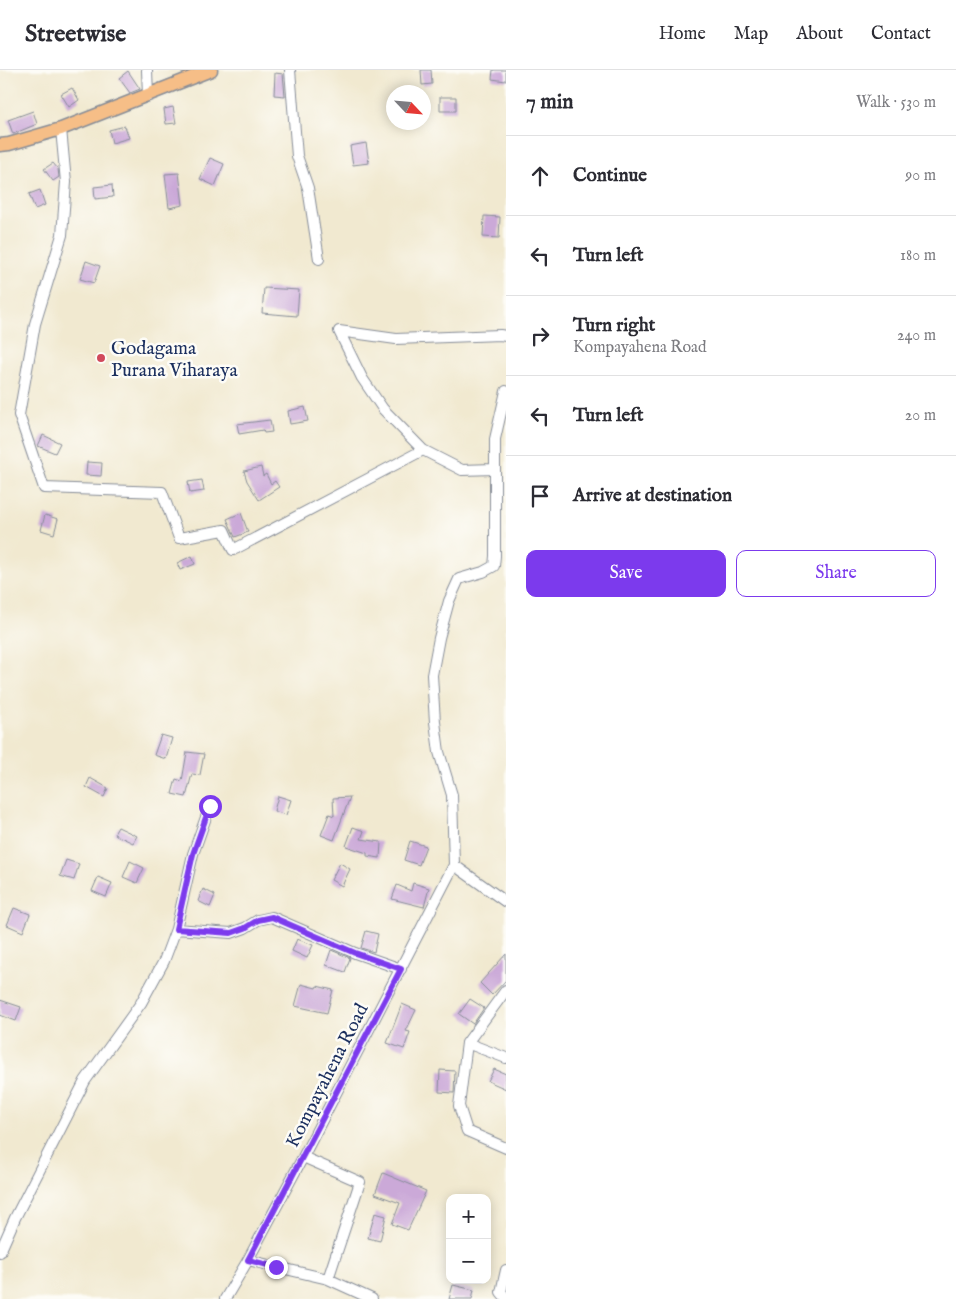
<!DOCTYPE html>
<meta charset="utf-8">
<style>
:root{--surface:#fff;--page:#f2f2f3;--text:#2b2b33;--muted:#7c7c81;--line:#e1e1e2;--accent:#7c3aed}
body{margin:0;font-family:"IM FELL English",serif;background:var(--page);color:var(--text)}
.controls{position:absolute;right:15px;bottom:15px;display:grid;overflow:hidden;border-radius:10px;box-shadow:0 2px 12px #0003}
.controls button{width:45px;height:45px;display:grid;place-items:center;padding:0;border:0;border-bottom:1px solid var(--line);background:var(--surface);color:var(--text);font:25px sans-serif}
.compass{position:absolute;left:386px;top:15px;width:45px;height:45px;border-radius:50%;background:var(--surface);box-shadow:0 2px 12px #0003;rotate:116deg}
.stop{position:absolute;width:15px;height:15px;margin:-11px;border:4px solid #7c3aed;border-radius:50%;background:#fff}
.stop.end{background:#7c3aed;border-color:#fff;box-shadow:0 1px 5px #0008}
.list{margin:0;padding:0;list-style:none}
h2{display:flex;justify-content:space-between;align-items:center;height:65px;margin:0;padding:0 20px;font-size:21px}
h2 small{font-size:16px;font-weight:400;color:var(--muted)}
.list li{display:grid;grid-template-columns:32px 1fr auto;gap:15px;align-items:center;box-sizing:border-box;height:80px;padding:0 20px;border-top:1px solid var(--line)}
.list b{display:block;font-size:19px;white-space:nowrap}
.list p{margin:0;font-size:16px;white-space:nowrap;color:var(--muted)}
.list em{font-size:16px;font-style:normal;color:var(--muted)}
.actions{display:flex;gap:10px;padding:15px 20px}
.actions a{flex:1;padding:11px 0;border:1px solid var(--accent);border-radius:10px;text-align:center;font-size:18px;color:var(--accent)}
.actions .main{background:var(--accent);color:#fff}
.icon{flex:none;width:28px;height:28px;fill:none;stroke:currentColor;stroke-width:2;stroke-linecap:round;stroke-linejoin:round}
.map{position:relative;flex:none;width:506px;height:1229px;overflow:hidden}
header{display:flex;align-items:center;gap:30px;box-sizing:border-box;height:70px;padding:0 25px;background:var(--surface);border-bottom:1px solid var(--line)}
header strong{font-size:24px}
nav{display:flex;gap:28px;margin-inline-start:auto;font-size:18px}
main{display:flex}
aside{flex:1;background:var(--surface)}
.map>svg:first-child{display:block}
.building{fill:#cba9d8}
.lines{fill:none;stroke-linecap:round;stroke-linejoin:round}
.minor-casing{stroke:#868c97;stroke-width:12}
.major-casing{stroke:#868c97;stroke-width:15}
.minor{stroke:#fff;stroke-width:10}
.major{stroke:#f6be87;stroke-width:12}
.route{stroke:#7c3aed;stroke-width:6}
.poi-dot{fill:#d1495b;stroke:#fdfcf7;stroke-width:2}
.labels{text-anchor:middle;stroke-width:5;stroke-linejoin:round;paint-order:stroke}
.poi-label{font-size:19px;fill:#1b2f5e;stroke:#fdfcf7;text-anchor:start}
.street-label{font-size:19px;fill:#1b2f5e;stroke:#fdfcf7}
</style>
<header>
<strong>Streetwise</strong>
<nav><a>Home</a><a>Map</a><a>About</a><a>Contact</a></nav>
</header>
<main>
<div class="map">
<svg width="506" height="1229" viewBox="0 0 506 1229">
<rect width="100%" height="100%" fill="#fdfcf7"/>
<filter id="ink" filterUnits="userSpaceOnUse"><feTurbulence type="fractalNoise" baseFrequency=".02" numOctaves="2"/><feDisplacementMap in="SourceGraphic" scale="10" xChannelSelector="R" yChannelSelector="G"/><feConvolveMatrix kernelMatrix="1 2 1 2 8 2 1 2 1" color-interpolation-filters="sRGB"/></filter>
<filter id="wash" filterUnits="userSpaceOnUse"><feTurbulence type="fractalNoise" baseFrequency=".0096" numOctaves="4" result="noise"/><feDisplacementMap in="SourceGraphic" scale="20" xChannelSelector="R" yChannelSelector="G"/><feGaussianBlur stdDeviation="1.12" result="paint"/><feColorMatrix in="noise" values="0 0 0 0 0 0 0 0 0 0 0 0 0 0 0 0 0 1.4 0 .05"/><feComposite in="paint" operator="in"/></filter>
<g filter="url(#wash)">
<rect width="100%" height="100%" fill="#f1e9d0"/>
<g id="blocks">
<path class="building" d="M 421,0 L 431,0 L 432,14 L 422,15 Z
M 493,0 L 506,0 L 506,11 L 492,9 Z
M 128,1 L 140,19 L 130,23 L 119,8 Z
M 275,3 L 283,4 L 285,26 L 274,25 Z
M 72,18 L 79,30 L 69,37 L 61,24 Z
M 440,27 L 456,27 L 456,41 L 440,41 Z
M 173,37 L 176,53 L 166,54 L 164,39 Z
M 33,41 L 37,54 L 13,64 L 8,50 Z
M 125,56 L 129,68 L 112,73 L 109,60 Z
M 366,73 L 369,93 L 353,95 L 350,76 Z
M 210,88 L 224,94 L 215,116 L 200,109 Z
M 53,93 L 58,99 L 59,107 L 53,111 L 44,99 Z
M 179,103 L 183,135 L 169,138 L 165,104 Z
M 112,115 L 113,127 L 95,129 L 94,117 Z
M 40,120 L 45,135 L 35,139 L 29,124 Z
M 484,146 L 500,147 L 499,168 L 483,167 Z
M 86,191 L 100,196 L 94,213 L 80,209 Z
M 264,218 L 299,220 L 297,246 L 262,243 Z
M 305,337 L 308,351 L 290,354 L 288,341 Z
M 270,350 L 272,362 L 264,363 L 263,360 L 239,364 L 237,354 Z
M 43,365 L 60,373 L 55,383 L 38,376 Z
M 87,392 L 102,393 L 101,406 L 86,405 Z
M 261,397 L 263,406 L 266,404 L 271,414 L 275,411 L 279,417 L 259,430 L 247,411 L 244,401 Z
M 202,410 L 204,421 L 190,423 L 188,412 Z
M 241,443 L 248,462 L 235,467 L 227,449 Z
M 45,445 L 58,449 L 54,464 L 41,460 Z
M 192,486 L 195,494 L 180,500 L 177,493 Z
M 161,665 L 172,668 L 166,689 L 154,685 Z
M 187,682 L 204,684 L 200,705 L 192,704 L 186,727 L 172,724 L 176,709 L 182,711 Z
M 90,708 L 108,718 L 104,727 L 86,717 Z
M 278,726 L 291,730 L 286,745 L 274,741 Z
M 350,727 L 334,770 L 321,765 L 329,744 L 334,746 L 333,728 Z
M 118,757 L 137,766 L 133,773 L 114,764 Z
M 353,757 L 364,761 L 361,769 L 381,772 L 380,788 L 367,786 L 367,783 L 346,776 Z
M 410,771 L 426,776 L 419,795 L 404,790 Z
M 66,790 L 79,794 L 74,810 L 60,806 Z
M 130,791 L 144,798 L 137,813 L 123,807 Z
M 340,793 L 350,799 L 342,816 L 331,810 Z
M 98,807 L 112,813 L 106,827 L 92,821 Z
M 413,813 L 429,818 L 424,837 L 392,829 L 397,815 L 411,821 Z
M 203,819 L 215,825 L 210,837 L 198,831 Z
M 14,838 L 30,844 L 23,862 L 7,855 Z
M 366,861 L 378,864 L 374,882 L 361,878 Z
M 297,869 L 313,875 L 307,888 L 292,881 Z
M 331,880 L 350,888 L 345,902 L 326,895 Z
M 506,884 L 506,910 L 492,925 L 480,913 Z
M 301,914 L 316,918 L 317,916 L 333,920 L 327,943 L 295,936 Z
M 470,929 L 484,938 L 473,954 L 459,944 Z
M 0,930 L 21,937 L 16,951 L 0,945 Z
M 402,934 L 416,940 L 406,961 L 410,962 L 404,979 L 387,973 Z
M 494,999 L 506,1004 L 506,1019 L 488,1011 Z
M 440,1000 L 455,1001 L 454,1023 L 439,1022 Z
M 383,1103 L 426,1121 L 408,1160 L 392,1154 L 400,1133 L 375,1124 Z
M 375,1143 L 386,1146 L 380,1171 L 368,1168 Z
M 453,1215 L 474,1220 L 472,1229 L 449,1229 Z"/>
</g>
</g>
<g filter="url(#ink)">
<use href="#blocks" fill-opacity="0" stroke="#868c97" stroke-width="1"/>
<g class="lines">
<g class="minor-casing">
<path id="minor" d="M 147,0 L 148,26
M 290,0 L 297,86 L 308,118 L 319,189
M 61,59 L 66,112 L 62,165 L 35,254 L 19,345 L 44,418 L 162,422 L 179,468 L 224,460 L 233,480 L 423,380 L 462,400 L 494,399
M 506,321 L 495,369 L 495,486 L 494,496 L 483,502 L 459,509 L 449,531 L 439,568 L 432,605 L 435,652 L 439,682 L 452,725 L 454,795 L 506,832
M 423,380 L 383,339 L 362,308 L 339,261 L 396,269 L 500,265 L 506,266
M 176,859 L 231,863 L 245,858 L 258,850 L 272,847 L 355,883 L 401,899
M 506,920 L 467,973 L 459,1036 L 467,1061 L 506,1078
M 467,973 L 506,988
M 0,1182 L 15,1148 L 85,1011 L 141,933 L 164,891 L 176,859 L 193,784 L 210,736
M 248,1190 L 328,1209 L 360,1112 L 303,1087
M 506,1200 L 501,1222 L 506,1228
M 328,1209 L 372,1229
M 225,1229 L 248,1190 L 303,1087 L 454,795"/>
</g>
<g class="major-casing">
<path id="major" d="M 0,75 L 9,74 L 61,59 L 211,0"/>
</g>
<use href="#minor" class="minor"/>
<use href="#major" class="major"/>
</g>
</g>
<g class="lines" filter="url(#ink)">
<path class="route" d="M 210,736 L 193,784 L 176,859 L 231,863 L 245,858 L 258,850 L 272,847 L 355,883 L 401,899 L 248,1190 L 276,1197"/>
</g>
<circle class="poi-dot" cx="101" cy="288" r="5"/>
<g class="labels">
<g class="poi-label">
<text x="111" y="284">Godagama<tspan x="111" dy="22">Purana Viharaya</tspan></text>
</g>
<g class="street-label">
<text transform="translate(326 1005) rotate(-63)" y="7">Kompayahena Road</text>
</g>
</g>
</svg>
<div class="controls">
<button>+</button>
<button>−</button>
</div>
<svg class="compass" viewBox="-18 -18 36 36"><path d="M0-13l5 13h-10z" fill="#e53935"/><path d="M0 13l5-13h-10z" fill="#7c7c81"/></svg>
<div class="stop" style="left:210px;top:736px"></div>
<div class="stop end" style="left:276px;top:1197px"></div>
</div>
<aside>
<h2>7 min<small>Walk · 530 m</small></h2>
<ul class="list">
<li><svg class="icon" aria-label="ahead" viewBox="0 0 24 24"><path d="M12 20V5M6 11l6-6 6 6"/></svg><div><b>Continue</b></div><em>90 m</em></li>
<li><svg class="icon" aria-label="left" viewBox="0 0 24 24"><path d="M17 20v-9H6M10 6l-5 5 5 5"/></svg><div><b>Turn left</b></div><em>180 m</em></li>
<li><svg class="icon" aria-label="right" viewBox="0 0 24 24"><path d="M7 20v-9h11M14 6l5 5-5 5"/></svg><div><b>Turn right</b><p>Kompayahena Road</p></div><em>240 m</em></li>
<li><svg class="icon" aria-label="left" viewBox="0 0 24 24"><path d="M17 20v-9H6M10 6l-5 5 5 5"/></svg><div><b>Turn left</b></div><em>20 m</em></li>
<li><svg class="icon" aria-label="arrive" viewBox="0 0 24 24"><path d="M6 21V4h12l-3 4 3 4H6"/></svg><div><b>Arrive at destination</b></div></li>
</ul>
<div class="actions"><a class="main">Save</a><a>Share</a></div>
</aside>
</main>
